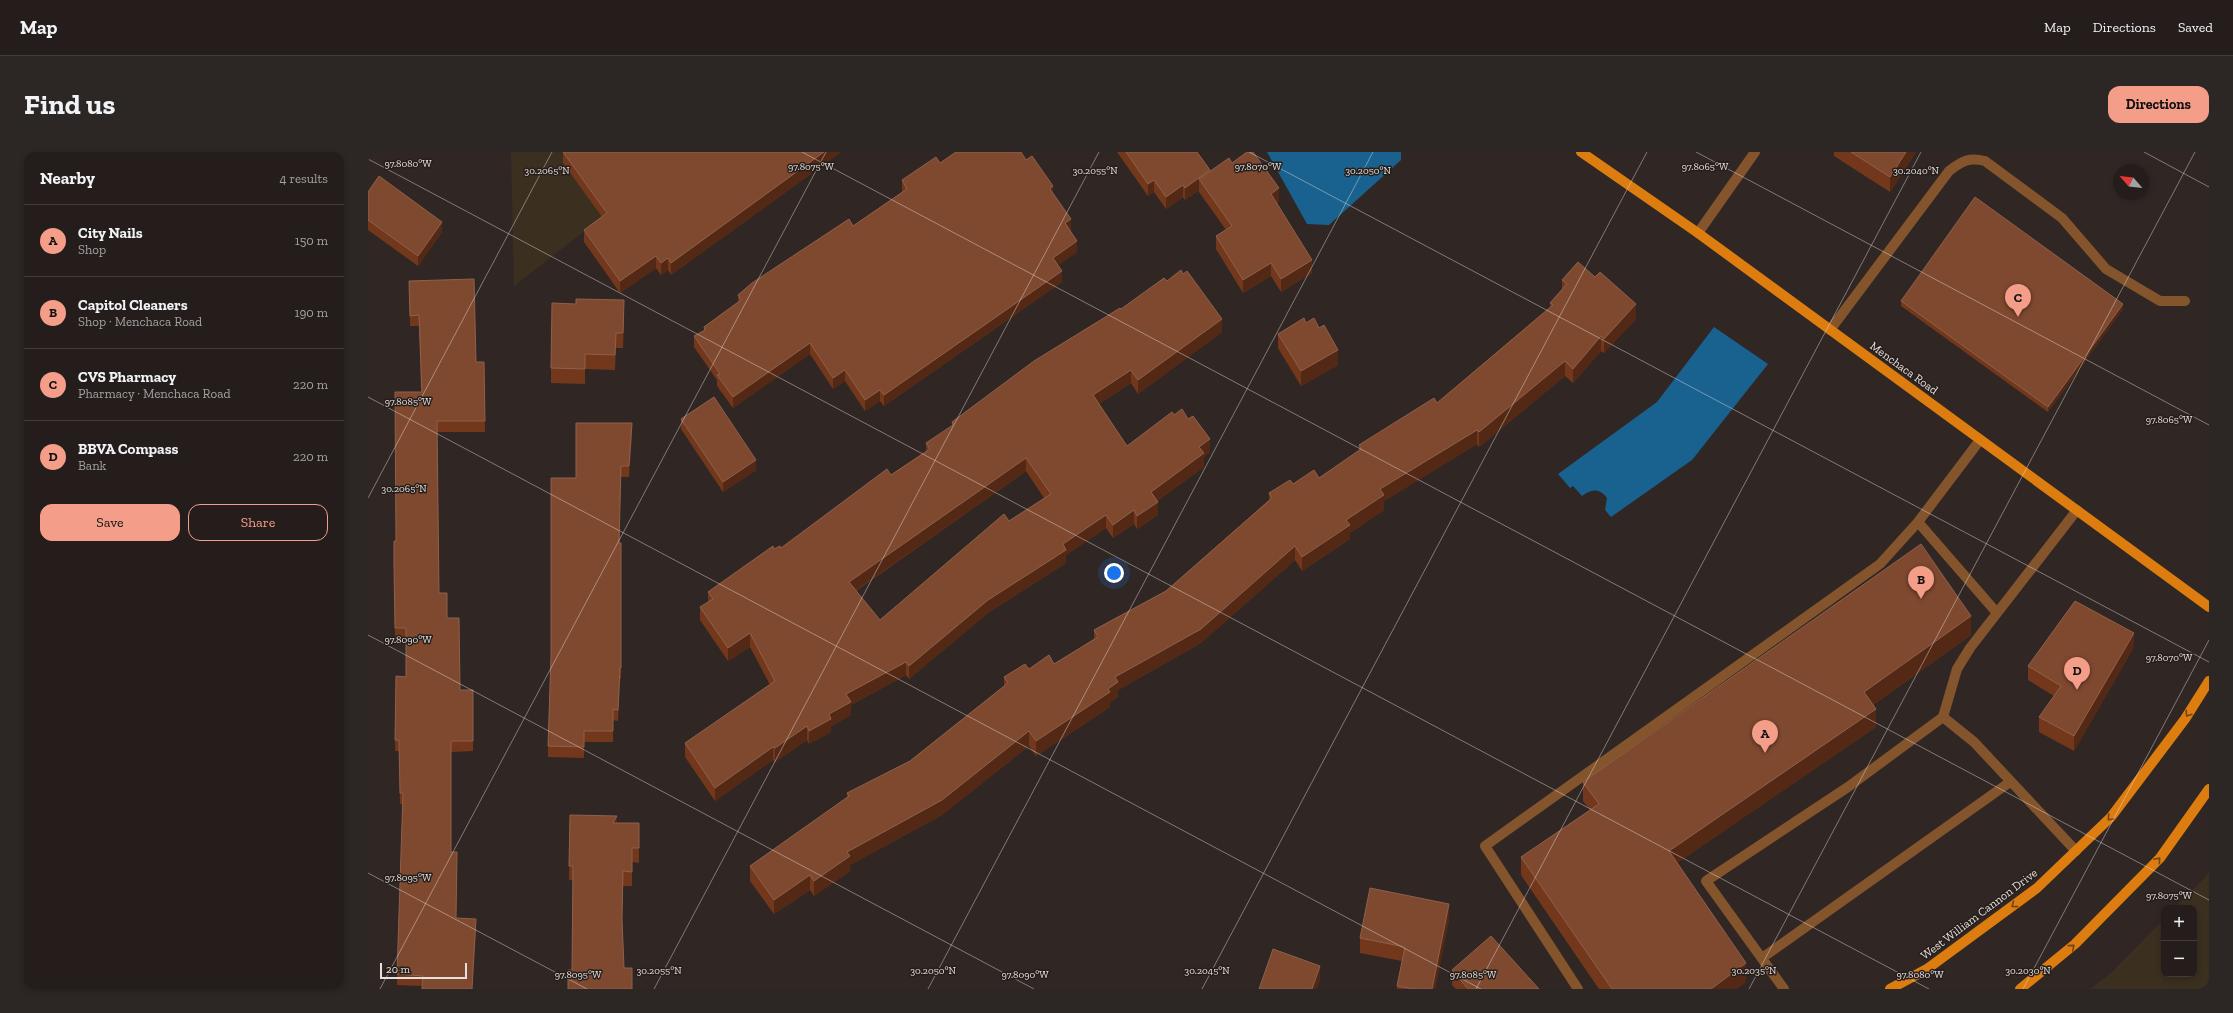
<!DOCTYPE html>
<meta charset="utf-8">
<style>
:root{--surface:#241d1b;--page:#2c2624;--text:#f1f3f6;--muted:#a3a2a3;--line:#413b3a;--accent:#f49e8a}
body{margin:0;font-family:"Zilla Slab",serif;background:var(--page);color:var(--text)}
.controls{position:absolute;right:12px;bottom:12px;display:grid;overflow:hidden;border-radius:8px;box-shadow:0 2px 6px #0003}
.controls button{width:36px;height:36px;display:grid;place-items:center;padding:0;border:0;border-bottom:1px solid var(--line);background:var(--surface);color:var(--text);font:20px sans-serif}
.compass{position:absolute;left:1745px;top:12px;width:36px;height:36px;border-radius:50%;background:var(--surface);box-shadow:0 2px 6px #0003;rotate:298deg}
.scale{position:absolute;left:12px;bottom:10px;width:87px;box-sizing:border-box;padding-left:4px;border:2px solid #e5dfdd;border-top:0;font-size:11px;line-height:14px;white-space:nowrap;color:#e5dfdd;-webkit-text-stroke:3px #261e1a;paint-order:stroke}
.you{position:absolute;left:746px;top:421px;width:14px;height:14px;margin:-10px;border:3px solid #fff;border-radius:50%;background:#1a73e8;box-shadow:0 0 0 6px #1a73e833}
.badge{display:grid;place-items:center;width:26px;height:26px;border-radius:50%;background:var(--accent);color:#111;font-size:13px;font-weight:700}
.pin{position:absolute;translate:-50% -33px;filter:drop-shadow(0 1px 2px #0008)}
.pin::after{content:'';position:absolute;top:21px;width:14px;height:12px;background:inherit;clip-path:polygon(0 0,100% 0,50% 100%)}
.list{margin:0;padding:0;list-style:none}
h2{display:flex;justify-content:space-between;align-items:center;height:52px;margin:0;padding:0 16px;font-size:17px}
h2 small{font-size:13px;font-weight:400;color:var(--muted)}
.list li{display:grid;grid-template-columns:26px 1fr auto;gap:12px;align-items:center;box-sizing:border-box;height:72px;padding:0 16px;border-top:1px solid var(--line)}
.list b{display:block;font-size:15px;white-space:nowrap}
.list p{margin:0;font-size:13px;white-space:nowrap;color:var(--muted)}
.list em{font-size:13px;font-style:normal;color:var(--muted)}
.actions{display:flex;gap:8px;padding:12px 16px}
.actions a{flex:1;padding:9px 0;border:1px solid var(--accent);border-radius:12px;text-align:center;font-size:14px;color:var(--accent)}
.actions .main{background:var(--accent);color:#111}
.map{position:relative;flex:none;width:1841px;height:837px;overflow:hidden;border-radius:12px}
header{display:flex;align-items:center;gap:24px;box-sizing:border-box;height:56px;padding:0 20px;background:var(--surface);border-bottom:1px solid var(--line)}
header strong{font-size:19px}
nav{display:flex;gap:22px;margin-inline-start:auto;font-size:14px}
.intro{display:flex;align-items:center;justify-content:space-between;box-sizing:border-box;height:96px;padding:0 24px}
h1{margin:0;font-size:28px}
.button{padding:10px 18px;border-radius:12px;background:var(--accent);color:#111;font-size:14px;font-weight:700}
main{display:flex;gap:24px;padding:0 24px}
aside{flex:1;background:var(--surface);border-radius:12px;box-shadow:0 2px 6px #0003}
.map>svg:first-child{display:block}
.commercial{fill:#3b2f20}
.water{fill:#19618f}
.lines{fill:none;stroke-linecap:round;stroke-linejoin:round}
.minor{stroke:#84552d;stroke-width:10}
.major{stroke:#de7d0f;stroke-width:10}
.wall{fill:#73371b;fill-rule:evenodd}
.shaded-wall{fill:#532916}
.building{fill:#7f4930;stroke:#8f604b;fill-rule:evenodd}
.oneway{stroke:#704416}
.ticks{fill:none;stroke:#e5dfdd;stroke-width:1;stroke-opacity:0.45}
.labels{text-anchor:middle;stroke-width:3;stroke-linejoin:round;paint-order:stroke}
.street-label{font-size:12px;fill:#e5dfdd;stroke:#261e1a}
.ticks-label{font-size:10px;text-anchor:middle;fill:#e5dfdd;stroke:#261e1a;stroke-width:3;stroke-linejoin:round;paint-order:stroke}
</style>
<header>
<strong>Map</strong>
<nav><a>Map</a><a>Directions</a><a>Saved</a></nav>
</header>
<div class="intro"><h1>Find us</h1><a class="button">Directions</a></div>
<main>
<aside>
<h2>Nearby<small>4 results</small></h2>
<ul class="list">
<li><span class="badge">A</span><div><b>City Nails</b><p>Shop</p></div><em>150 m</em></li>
<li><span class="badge">B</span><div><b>Capitol Cleaners</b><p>Shop · Menchaca Road</p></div><em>190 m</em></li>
<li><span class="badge">C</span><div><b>CVS Pharmacy</b><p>Pharmacy · Menchaca Road</p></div><em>220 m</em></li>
<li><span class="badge">D</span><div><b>BBVA Compass</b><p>Bank</p></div><em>220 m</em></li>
</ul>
<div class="actions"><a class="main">Save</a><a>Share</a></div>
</aside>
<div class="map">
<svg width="1841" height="837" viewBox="0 0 1841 837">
<rect width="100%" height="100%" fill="#302724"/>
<path class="commercial" d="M 143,0 L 318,0 L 146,134 Z
M 1841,721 L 1841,837 L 1722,837 L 1743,821 L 1796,767 L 1796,822 L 1826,822 L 1826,756 L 1807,756 Z"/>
<path class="water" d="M 899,0 L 1033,0 L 1033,8 L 961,73 L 939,72 Z
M 1346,175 L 1400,212 L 1324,308 L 1243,365 L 1237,358 L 1239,346 C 1231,336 1224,337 1214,344 L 1205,334 L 1202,336 L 1190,322 L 1289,250 Z"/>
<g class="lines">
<path class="minor" d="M 1330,81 L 1387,0
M 1462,178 L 1581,19 C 1594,9 1601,5 1617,9 L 1694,66 L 1738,117 L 1792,149 L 1817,149
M 1550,370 L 1629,461
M 1575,565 L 1589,517 L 1602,496 L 1709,358
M 1394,806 L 1642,630
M 1210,837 L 1117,694 L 1512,412 L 1550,370 L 1612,288
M 1416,837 L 1338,729 L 1480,635 L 1575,565 L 1606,590 L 1708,699"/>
<path class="major" d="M 1213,0 L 1330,81 L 1841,455
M 1522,837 L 1559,817 L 1669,736 L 1743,665 L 1817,567 L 1841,529
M 1652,837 L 1707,792 L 1792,706 L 1841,637"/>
</g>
<path class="wall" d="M 195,0 L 473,0 L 303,123 L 300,118 L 293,123 L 288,116 L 252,141 L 216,90 L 216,78 L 234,65 L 195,11 Z
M 749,0 L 829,0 L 842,19 L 864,11 L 911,49 L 909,51 L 944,121 L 913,140 L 903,124 L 875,141 L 848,97 L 848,84 L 858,78 L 831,40 L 831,38 L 817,48 L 815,45 L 798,57 L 786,40 L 780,44 Z
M 1466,0 L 1548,0 L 1522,40 L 1466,4 Z
M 658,8 L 685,42 L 703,78 L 702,78 L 709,100 L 690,113 L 694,130 L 516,254 L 512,249 L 497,259 L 477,229 L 465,237 L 442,202 L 365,256 L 349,234 L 349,228 L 326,195 L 326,184 L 336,179 L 336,175 L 370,150 L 370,143 L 485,74 L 534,40 L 534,28 L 572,11 Z
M 0,40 L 74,80 L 50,114 L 0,78 Z
M 1194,128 L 1268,167 L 1236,201 L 1233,199 L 1205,231 L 1197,224 L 1111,295 L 1109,292 L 1016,349 L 1016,358 L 982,381 L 982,387 L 934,419 L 927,408 L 833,491 L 750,538 L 750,545 L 742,550 L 742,555 L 668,604 L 661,594 L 574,663 L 482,713 L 482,719 L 446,744 L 442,738 L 406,762 L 382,729 L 382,714 L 479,646 L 479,641 L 542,609 L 636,534 L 636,525 L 661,517 L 686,512 L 726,487 L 726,478 L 798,439 L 901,348 L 901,341 L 925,332 L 951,326 L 991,299 L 991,293 L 1069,251 L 1182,155 L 1182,151 L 1194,137 Z
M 41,129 L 108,210 L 116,210 L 117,280 L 69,280 L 71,441 L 79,466 L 92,538 L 105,538 L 105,599 L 83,600 L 83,700 L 88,766 L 108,778 L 54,834 L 29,833 L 35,652 L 32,652 L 31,599 L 27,599 L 28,524 L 38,525 L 38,486 L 27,486 L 26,425 L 53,240 L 51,174 L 42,174 Z
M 799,129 L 854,180 L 770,242 L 763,231 L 731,252 L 759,294 L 842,300 L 836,305 L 836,315 L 789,349 L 790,363 L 769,377 L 766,372 L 745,386 L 738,376 L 698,403 L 698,411 L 620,461 L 541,527 L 538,523 L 483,553 L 483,563 L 463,574 L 463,580 L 441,592 L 439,588 L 407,610 L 405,608 L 347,649 L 317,605 L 317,591 L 402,533 L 382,495 L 360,509 L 332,468 L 332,455 L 340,450 L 340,440 L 406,397 L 413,396 L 558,299 L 558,291 L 584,274 L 584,270 L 753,157 ZM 658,319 L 676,346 L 641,369 L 512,468 L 488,439 Z
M 1533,149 L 1755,157 L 1680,260 L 1533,154 Z
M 256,162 L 255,196 L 248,196 L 247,218 L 217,217 L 217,232 L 183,231 L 183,216 Z
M 938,171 L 970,213 L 933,234 L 910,196 L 910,182 Z
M 313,267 L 388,318 L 355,340 L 313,277 Z
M 264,282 L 261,325 L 253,325 L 251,391 L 253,391 L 253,527 L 252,527 L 250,569 L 245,568 L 245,590 L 216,590 L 216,606 L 180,605 L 180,594 L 208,326 Z
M 1603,483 L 1505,553 L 1508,575 L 1309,711 L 1378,830 L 1368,837 L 1231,837 L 1153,723 L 1153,705 L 1222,658 L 1215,649 L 1215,630 Z
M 1766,495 L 1706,599 L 1671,580 L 1671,565 L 1686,544 L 1660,528 L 1660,514 Z
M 202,663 L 249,671 L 271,671 L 271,711 L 264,710 L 264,734 L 255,734 L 204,818 L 205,728 L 201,728 Z
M 1081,767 L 1067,837 L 1029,837 L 1029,834 L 1034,809 L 992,801 L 992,786 Z
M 1084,818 L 1171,837 L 1088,837 L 1084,833 Z"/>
<path class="shaded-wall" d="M 456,0 L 473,0 L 303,123 L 303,111 Z
M 1538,0 L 1548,0 L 1522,40 L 1522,25 Z
M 842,18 L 842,30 L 831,27 L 831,38 L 817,48 L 817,36 Z
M 786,28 L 786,40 L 780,44 L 780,32 Z
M 815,33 L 815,45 L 798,57 L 798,45 Z
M 685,34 L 685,45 L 682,37 Z
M 911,36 L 911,49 L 903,55 L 903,42 Z
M 703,67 L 703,78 L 697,82 L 697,71 Z
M 74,70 L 74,80 L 50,114 L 50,104 Z
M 709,89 L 709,100 L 685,117 L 685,106 Z
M 288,104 L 288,116 L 252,141 L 252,129 Z
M 300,106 L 300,118 L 293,123 L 293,111 Z
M 944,108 L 944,121 L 913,140 L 913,127 Z
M 903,111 L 903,124 L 875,141 L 875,128 Z
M 694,119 L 694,130 L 516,254 L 516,243 Z
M 1268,152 L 1268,167 L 1236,201 L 1236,187 Z
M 1755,152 L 1755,157 L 1680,260 L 1680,255 Z
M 854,167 L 854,180 L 770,242 L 770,228 Z
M 1233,184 L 1233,199 L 1205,231 L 1205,217 Z
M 442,191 L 442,202 L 365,256 L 365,245 Z
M 970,198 L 970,213 L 933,234 L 933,219 Z
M 1197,209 L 1197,224 L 1111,295 L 1111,280 Z
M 477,218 L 477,229 L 465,237 L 465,226 Z
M 763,218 L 763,231 L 725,256 L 725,243 Z
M 512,238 L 512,249 L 497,259 L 497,248 Z
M 264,271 L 264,282 L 261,325 L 261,314 Z
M 1109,278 L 1109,292 L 1016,349 L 1016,358 L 982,381 L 982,387 L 934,419 L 934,405 L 978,368 L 1012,337 Z
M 842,287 L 842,300 L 836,305 L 836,315 L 783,353 L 783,340 L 831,295 Z
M 658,306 L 658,319 L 481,443 L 481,430 Z
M 388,308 L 388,318 L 355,340 L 355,330 Z
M 790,350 L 790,363 L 769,377 L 769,364 Z
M 766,358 L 766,372 L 745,386 L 745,373 Z
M 738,363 L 738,376 L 698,403 L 698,411 L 620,461 L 541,527 L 541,514 L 620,448 L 695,392 Z
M 927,394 L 927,408 L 833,491 L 750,538 L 750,545 L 742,550 L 742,555 L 668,604 L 668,589 L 747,525 Z
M 1603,464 L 1603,483 L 1496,559 L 1496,540 Z
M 382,481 L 382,495 L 360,509 L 360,496 Z
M 1766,481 L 1766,495 L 1706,599 L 1706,584 Z
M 538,510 L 538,523 L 483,553 L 483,563 L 463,574 L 463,580 L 441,592 L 441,579 L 478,542 Z
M 1508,557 L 1508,575 L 1301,717 L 1301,699 Z
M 439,574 L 439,588 L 407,610 L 407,596 Z
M 661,579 L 661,594 L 574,663 L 482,713 L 482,719 L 446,744 L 446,729 L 479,700 Z
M 405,595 L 405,608 L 347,649 L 347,636 Z
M 249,664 L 249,678 L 245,671 Z
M 442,723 L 442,738 L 406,762 L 406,748 Z
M 1081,752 L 1081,767 L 1067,837 L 1064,837 Z
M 108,767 L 108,778 L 104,837 Z
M 1378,811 L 1378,830 L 1368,837 L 1343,837 Z
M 952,814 L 952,829 L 949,837 L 944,837 Z"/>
<path class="building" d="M 195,0 L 456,0 L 303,111 L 300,106 L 293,111 L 288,104 L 252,129 L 216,78 L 239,61 Z
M 588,0 L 653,0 L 658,8 L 664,4 L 685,34 L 682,37 L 703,67 L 697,71 L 709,89 L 685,106 L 694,119 L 516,243 L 512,238 L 497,248 L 477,218 L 465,226 L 442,191 L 365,245 L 349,223 L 352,222 L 326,184 L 337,178 L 336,175 L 373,148 L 370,143 L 384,131 L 481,67 L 485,74 L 539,37 L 534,28 L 568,5 L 572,11 Z
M 758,0 L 829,0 L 842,18 L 817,36 L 815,33 L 798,45 L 786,28 L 780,32 Z
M 879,0 L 885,0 L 911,36 L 903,42 L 944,108 L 913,127 L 903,111 L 875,128 L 848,84 L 864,74 L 831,27 L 861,6 L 864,11 Z
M 1483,0 L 1538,0 L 1522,25 Z
M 11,24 L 74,70 L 50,104 L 0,68 L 0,40 Z
M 1607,45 L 1755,152 L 1680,255 L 1533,149 Z
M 1210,110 L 1227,125 L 1232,120 L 1268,152 L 1236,187 L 1233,184 L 1205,217 L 1197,209 L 1111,280 L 1109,278 L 1012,337 L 1016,343 L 978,368 L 982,373 L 934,405 L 927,394 L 833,477 L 747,525 L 750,530 L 740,537 L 742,540 L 668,589 L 661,579 L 574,648 L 479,700 L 482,704 L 446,729 L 442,723 L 406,748 L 382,714 L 481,644 L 479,641 L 542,609 L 640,531 L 636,525 L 657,512 L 661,517 L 681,503 L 686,512 L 730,485 L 726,478 L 798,439 L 904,346 L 901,341 L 922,328 L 925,332 L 946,318 L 951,326 L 993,297 L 991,293 L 1066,246 L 1069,251 L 1185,153 L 1182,151 L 1199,132 L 1194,128 Z
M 813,118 L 815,122 L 819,119 L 854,167 L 770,228 L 763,218 L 725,243 L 759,294 L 804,260 L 806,263 L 814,257 L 820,267 L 825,264 L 842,287 L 831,295 L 836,301 L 783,340 L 790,350 L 769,364 L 766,358 L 745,373 L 738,363 L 695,392 L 698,398 L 620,448 L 541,514 L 538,510 L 478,542 L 483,550 L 461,562 L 463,567 L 441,579 L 439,574 L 407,596 L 405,595 L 347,636 L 317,591 L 407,529 L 382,481 L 360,496 L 332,455 L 345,447 L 340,440 L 405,394 L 406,397 L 412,394 L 413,396 L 519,317 L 523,323 L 562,297 L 558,291 L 585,273 L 584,270 L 666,209 L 752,156 L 753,157 L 796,126 L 799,129 ZM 658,306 L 683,342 L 641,369 L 636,362 L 512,468 L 481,430 Z
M 106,127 L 108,210 L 116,210 L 117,269 L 69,269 L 71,441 L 79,441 L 79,466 L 91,466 L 92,538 L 105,538 L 105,589 L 83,589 L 83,700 L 89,700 L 88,766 L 108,767 L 104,837 L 54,837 L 55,824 L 29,822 L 35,641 L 32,641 L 31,588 L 27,588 L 28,524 L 38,525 L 38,476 L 27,476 L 26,414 L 26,389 L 28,389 L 27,240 L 54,240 L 51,163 L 42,164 L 41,129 Z
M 208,147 L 256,148 L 255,181 L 248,181 L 247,203 L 217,202 L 217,217 L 183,216 L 184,151 L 208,152 Z
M 936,166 L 938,171 L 946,166 L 951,176 L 956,173 L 970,198 L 933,219 L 910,182 Z
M 346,245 L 388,308 L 355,330 L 313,267 Z
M 208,271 L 264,271 L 261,314 L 253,314 L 251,391 L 253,391 L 253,516 L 252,516 L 250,558 L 245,557 L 245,579 L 216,579 L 216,595 L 180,594 L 183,505 L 183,326 L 208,326 Z
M 1553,392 L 1603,464 L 1496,540 L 1508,557 L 1301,699 L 1378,811 L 1343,837 L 1244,837 L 1153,705 L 1231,652 L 1215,630 Z
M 1707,449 L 1766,481 L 1706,584 L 1671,565 L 1693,534 L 1660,514 Z
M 202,663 L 249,664 L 245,671 L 271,671 L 271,696 L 264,696 L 264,720 L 255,719 L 254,767 L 256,816 L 264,816 L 264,837 L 200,837 L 200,818 L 204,818 L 205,714 L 201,714 Z
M 1002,736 L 1081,752 L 1064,837 L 1046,837 L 1029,834 L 1037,795 L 992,786 Z
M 1123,784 L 1171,837 L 1100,837 L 1084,818 Z
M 905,797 L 952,814 L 944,837 L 891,837 Z"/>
<defs><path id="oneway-chevron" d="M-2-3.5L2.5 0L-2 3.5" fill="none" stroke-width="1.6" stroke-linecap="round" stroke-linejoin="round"/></defs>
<g class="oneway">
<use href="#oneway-chevron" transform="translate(1820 562) rotate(123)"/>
<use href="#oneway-chevron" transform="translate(1742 666) rotate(133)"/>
<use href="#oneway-chevron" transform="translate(1790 708) rotate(-49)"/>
<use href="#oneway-chevron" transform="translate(1646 753) rotate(144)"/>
<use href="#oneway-chevron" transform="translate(1704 795) rotate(-40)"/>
</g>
<path class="ticks" d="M 434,0 L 1841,748M 881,0 L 1841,510M 1328,0 L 1841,273M 1776,0 L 1841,35M 0,7 L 1561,837M 0,245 L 1113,837M 0,346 L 184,0M 0,483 L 666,837M 0,721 L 219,837M 12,837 L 458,0M 286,837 L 731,0M 560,837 L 1005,0M 834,837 L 1279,0M 1108,837 L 1553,0M 1381,837 L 1827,0M 1655,837 L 1841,488"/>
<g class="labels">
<g class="street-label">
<text transform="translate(1536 216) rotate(36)" y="4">Menchaca Road</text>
<text transform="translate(1611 762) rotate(-37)" y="4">West William Cannon Drive</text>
</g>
</g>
<g class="ticks-label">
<text x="40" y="15">97.8080°W</text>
<text x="1337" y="18">97.8065°W</text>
<text x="443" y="18">97.8075°W</text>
<text x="890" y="18">97.8070°W</text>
<text x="179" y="22">30.2065°N</text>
<text x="727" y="22">30.2055°N</text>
<text x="1000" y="22">30.2050°N</text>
<text x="1548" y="22">30.2040°N</text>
<text x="40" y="253">97.8085°W</text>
<text x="1801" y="271">97.8065°W</text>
<text x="36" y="340">30.2065°N</text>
<text x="40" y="491">97.8090°W</text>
<text x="1801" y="509">97.8070°W</text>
<text x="40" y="729">97.8095°W</text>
<text x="1801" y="747">97.8075°W</text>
<text x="291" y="822">30.2055°N</text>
<text x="565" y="822">30.2050°N</text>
<text x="839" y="822">30.2045°N</text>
<text x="1386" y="822">30.2035°N</text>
<text x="1660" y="822">30.2030°N</text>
<text x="210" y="826">97.8095°W</text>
<text x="657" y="826">97.8090°W</text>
<text x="1105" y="826">97.8085°W</text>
<text x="1552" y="826">97.8080°W</text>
</g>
</svg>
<div class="controls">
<button>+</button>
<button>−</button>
</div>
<svg class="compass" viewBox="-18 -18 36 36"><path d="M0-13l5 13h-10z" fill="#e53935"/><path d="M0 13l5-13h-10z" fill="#a3a2a3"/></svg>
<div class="scale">20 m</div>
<div class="you"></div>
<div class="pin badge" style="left:1397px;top:601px">A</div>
<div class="pin badge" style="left:1553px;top:447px">B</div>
<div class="pin badge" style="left:1650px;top:165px">C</div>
<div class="pin badge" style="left:1709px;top:538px">D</div>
</div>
</main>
